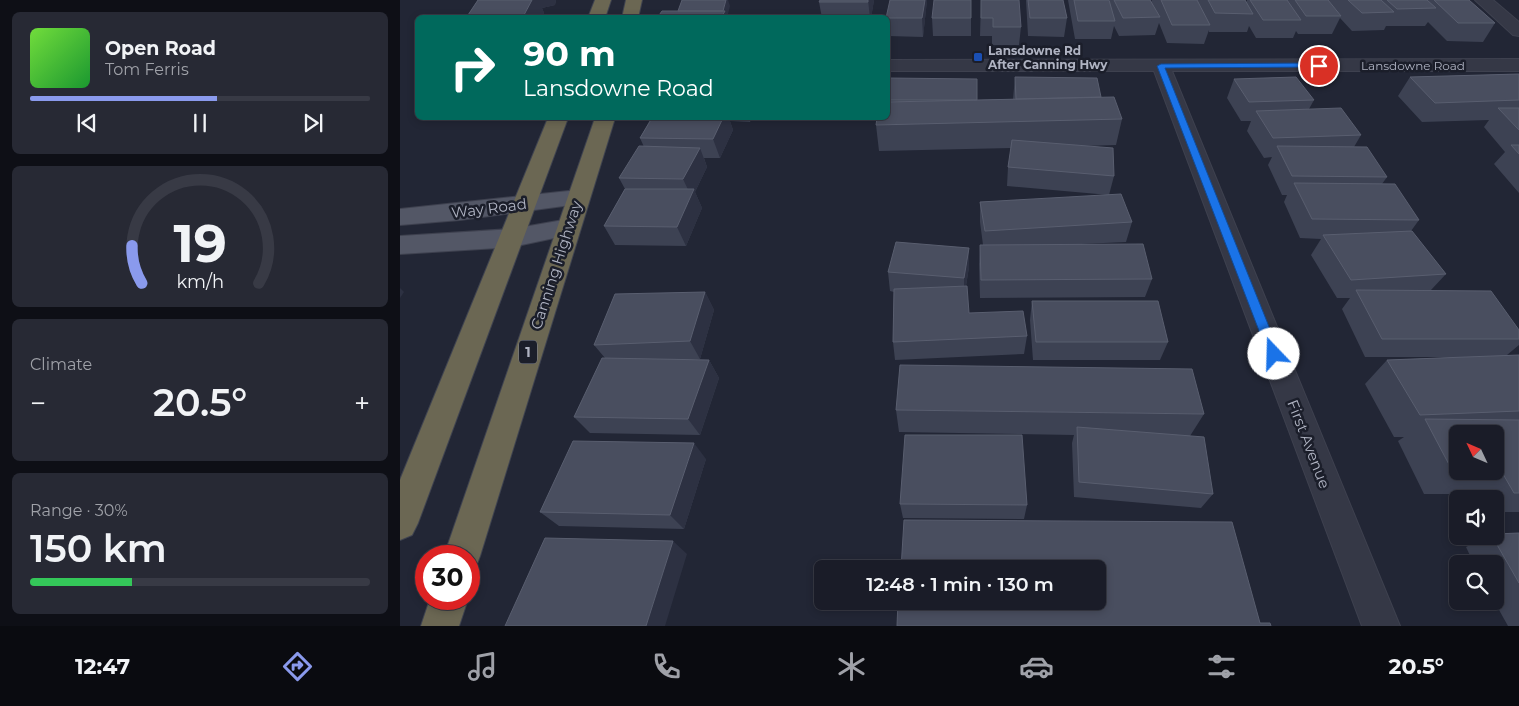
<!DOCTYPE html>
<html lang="en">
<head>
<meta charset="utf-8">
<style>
	:root { --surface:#1a1c28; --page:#272934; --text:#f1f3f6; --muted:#9fa1a8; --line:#383a45; --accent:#8a9aed }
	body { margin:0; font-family:Montserrat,sans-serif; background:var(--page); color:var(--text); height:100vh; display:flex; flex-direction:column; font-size:19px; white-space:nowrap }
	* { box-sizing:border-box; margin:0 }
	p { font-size:16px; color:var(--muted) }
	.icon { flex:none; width:28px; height:28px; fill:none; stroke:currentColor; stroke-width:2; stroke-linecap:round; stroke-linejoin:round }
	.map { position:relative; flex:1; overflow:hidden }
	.panel { display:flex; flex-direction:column; gap:12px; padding:12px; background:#0e0f16; width:400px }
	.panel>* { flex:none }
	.banner { position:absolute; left:15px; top:15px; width:475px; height:105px; border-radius:8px; box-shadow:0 2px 8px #0003,0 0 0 1px var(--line); background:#00695c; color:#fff; overflow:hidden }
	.needle { width:32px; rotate:314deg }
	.controls { position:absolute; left:1049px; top:425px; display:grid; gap:10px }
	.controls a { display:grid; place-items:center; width:55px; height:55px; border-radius:8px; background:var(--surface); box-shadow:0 2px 8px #0003,0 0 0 1px var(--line); font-size:25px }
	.speed { position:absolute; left:15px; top:545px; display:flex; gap:10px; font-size:25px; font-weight:700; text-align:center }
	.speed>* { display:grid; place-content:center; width:65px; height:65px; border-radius:50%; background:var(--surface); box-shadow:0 2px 8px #0003,0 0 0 1px var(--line); line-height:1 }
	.speed .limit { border:8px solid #d22; background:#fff; color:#111 }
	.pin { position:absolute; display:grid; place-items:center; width:42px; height:42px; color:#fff; margin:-21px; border:2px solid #fff; border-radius:50%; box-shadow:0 1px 5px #0007 }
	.me { position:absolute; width:55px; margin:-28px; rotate:339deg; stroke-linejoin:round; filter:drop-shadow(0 0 4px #0008) }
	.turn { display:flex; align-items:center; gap:18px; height:105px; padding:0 25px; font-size:22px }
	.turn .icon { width:65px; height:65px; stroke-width:2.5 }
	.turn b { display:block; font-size:35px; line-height:42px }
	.big { font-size:38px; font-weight:600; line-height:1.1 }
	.panel .tile { flex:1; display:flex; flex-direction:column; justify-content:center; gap:8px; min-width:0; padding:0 18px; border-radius:8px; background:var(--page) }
	.panel .dial { align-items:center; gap:0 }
	.dial svg { height:130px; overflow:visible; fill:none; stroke:var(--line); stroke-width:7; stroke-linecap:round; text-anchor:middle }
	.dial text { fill:var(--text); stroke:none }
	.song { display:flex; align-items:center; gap:15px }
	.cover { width:60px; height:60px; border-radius:8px; background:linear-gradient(135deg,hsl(100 70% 55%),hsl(130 70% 35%)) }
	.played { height:5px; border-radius:2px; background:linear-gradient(90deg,var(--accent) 55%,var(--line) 55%) }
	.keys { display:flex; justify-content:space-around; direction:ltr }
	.heat { display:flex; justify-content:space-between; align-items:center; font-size:28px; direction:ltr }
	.charge { height:8px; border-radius:4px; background:linear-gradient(90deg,#34c759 30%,var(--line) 0) }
	.trip { position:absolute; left:414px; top:560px; width:292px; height:50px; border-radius:8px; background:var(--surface); box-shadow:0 2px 8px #0003,0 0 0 1px var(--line); font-weight:600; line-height:50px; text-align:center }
	.dock { display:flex; height:80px; justify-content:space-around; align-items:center; background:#0a0b10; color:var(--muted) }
	.dock .icon { width:35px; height:35px }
	.dock .active { color:var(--accent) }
	.dock b { font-size:22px; color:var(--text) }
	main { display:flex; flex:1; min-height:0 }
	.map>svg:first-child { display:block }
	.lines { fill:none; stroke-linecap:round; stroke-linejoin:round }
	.minor-casing { stroke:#3e414f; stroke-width:2 }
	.major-casing { stroke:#3e414f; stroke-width:2 }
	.highway-casing { stroke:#3f4350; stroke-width:2 }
	.minor { fill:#353846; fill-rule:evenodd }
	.major { fill:#535766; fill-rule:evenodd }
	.highway { fill:#6b6753; fill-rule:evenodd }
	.wall { fill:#3d4253 }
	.shaded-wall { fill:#2d3142 }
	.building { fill:#494e5f; stroke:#595e6f; fill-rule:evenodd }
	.route { fill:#1a73e8; stroke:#114b97 }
	.transit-dot { fill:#1a4fb4; stroke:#1b1e2a; stroke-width:2 }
	.labels { text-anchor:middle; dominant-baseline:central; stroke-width:5; stroke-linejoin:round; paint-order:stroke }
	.far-poi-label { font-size:12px; font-weight:bold; fill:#afb3c2; stroke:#1b1e2a; text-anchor:start }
	.far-street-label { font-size:12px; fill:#afb3c2; stroke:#1b1e2a }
	.shield { fill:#1b1e2a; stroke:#838694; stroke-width:1 }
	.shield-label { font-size:14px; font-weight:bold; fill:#afb3c2 }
	.street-label { font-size:15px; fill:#afb3c2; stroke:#1b1e2a }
</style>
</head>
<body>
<main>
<section class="panel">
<div class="tile">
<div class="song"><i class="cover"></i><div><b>Open Road</b><p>Tom Ferris</p></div></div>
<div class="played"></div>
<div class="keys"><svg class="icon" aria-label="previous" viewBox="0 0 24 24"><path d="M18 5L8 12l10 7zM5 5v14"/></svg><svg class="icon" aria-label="pause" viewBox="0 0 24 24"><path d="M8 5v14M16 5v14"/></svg><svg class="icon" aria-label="next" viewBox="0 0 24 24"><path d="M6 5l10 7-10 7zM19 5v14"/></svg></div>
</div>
<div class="tile dial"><svg viewBox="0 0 100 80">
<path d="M14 69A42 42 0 1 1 86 69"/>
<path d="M14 69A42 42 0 0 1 8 46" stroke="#8a9aed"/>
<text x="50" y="56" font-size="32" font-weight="700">19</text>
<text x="50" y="72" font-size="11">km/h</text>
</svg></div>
<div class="tile"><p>Climate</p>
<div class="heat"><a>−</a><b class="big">20.5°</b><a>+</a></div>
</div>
<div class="tile"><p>Range · 30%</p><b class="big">150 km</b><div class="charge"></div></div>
</section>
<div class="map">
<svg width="1119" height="626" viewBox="0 0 1119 626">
	<rect width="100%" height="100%" fill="#222635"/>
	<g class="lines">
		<g class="minor-casing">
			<path id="minor" d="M1075,0H1093L1119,22V36L1113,35Z
				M1119,59V71H772L1000,626H962L754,71H488V60Z"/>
		</g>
		<g class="major-casing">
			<path id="major" d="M178,190L186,193L190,198L186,203L60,220L0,225V209Z
				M169,219L178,221L181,227L178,233L112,247L0,254V236L112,229Z"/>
		</g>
		<g class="highway-casing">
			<path id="highway" d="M195,0H211L205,18H188Z
				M226,0H242L238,18H222Z
				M148,118H168L18,523L12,535L0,540V480Z
				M195,118H215L80,556L75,569L69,571V556H44Z
				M30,599H68L59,626H21Z"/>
		</g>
		<use href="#minor" class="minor"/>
		<use href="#major" class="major"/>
		<use href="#highway" class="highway"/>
	</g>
	<path class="wall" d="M78,0H156L155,5L142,8L144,13L142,18H66Z
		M474,0L471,18H422L419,2Z
		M490,0H527L523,37L488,36V18Z
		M571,0V36H533L532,18Z
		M581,0L621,27L619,45H592V36H580Z
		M626,0H663L667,18L664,37L628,36Z
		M668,0H709L710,2V0H750L751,2L752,0H845L847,2V0H1069L1095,23L1083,42L1047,41L1028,22L1025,26H986L984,30L952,31L940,18L932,34H898L896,31L893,38H856L849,26L847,32H809V30L804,44L767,43L759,23L755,35L719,36L714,26L711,39H675Z
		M1119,74V193L1094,164L1105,152L1084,127L1089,120L1022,122L998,96L1010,77Z
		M615,77L701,97L722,119L716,145L684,146L714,176L709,195L607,186L608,167L611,148L479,151L476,125L488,118V78L577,100L613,99Z
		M834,79L914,100L909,109L961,135L954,147L987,177L982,184L1019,220L1011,231L1046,274L1031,290L1119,339V345L1107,355H1119V512H1095V499H1073L1070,494H1024L998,441L1004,437H994L965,384L987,360L1056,357H965L942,309L950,298H937L911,255L921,239L900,238L884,202L887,195H882L868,165L872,157L864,158L847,131L851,121H841L827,98Z
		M251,118H352L350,122L330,121L333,130L320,158H304L307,167L295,192L302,208L286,246L215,245L204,226L225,189L219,178L244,147L240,138Z
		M373,118H457V119L374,121Z
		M580,202L732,222L726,242L682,244L752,279L745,297L580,298L579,264L580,245H583L580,222Z
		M569,248V267L566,286L569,313L627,336L624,354L495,360L493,342L494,292L490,291L488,272Z
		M305,292L314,310L300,359L284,360H309L319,378L300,435L190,433L174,417L205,358L194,345Z
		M632,301L768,342L760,360H633L630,320Z
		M496,410L804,414L790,436L813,494L801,508L674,497L672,443L674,435L499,432Z
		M306,459L284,529L159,526L140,512Z
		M500,504L627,505L624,519L503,518Z
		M1119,533V626H1108L1094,601L1095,564H1074L1066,547L1087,536H1095Z"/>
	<path class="shaded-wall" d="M86,0H156L155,5L142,8L144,13L142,18H125L124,15Z
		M326,0H328L330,6L327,18H321Z
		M468,0H474L471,18H470Z
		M525,0H527V1L523,37L522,18Z
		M323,118H329L333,130L320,158L313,139Z
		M300,148L307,167L295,192L302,208L286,246L277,227L291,196L283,179Z
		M569,248V267L564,297V278Z
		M0,288L4,292L0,298Z
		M305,292L314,310L300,359L290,341Z
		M309,360L319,378L300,435L288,419Z
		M294,443L306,459L284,529L270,515Z
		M273,541L287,554L265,626H246Z"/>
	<path class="building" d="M78,0H132L124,15L86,18H66Z
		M282,0H326L323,11H278Z
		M420,0H468V2H419Z
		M490,0H525L522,18H486Z
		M534,0H571V18H532Z
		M581,0H619L621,27H593V18H581Z
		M628,0H663L667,18H630Z
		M674,0H709L715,21H678Z
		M714,0H750L760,17L723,18Z
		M761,0H797L810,25H772Z
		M808,0H845L853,14L815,13Z
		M850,0H887L901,20H863Z
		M895,0H928L941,16H906Z
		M948,0H981L994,12L962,13Z
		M987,0H1027L1036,8L997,9Z
		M1034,0H1069L1095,23H1058Z
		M262,11H325L321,18H257Z
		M1119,74V100L1035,103L1010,77Z
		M615,77L697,78L701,97L616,99Z
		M896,77L914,100L849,102L834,79Z
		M488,78L577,79V100H488Z
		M714,97L722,119L476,125L477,118H488V102Z
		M941,108L961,135L873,138L856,111Z
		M1098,108H1119V130Z
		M252,118H323L313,139L240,138Z
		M612,140L713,148L714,176L608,167Z
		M1111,145H1119V154Z
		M239,146L300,148L283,179L219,178Z
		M877,146L967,147L987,177L892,176Z
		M894,183L995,184L1019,220L912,219Z
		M225,189H294L277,227L204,226Z
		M721,194L732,222L585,231L580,202Z
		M1012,231L1046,274L951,280L923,235Z
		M496,242L569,248L564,278L488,272Z
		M743,244L752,279L581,280L580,245Z
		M567,286L569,313L623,311L627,336L493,342L494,289Z
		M956,290L1091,291L1119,330V339H982Z
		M305,292L290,341L194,345L215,294Z
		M632,301H758L768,342H636Z
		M1119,355V411L1020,415L987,360Z
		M202,358L309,360L288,419L174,417Z
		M500,365L792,369L804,414L496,410Z
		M1025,419L1119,420V493H1114L1103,474H1054ZM1058,434H1095V471H1058Z
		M677,427L804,437L813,494L679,482Z
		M505,435H622L627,505L500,504Z
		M173,441L294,443L270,515L140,512Z
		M504,520L832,522L860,623H870L871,626H497L498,601H698V569H501Z
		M1119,533V583L1092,536H1095V534Z
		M145,538L273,541L246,626H105Z"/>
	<path class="route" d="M919,63L922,64V67L765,68L880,354L879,358H870L868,354L757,66L761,64Z"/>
	<rect class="transit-dot" x="573" y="52" width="10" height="10" rx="2.5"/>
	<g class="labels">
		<g class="far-poi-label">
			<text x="588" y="50">Lansdowne Rd<tspan x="588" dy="14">After Canning Hwy</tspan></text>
		</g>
		<g class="far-street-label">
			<text x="1013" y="65">Lansdowne Road</text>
		</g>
		<rect class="shield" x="119" y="340.5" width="18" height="23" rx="4"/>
		<g class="shield-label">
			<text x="128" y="352">1</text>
		</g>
		<g class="street-label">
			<text transform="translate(89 208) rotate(-7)">Way Road</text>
			<text transform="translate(156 265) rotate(-72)">Canning Highway</text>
			<text transform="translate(909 444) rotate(69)">First Avenue</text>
		</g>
	</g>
</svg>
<div class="controls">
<a><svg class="needle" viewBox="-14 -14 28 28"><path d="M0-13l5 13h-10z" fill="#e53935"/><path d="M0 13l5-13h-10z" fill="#9fa1a8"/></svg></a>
<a><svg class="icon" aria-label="sound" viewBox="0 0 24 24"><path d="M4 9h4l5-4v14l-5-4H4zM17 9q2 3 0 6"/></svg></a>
<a><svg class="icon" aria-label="search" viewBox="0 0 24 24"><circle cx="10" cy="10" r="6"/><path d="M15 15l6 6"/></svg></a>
</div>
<div class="speed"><div class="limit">30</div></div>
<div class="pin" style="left:919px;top:66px;background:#d93025"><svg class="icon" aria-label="arrive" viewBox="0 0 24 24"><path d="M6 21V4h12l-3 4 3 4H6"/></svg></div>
<svg class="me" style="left:874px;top:354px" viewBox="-20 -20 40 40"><circle r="19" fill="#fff"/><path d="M0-13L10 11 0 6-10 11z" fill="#1a73e8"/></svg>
<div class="trip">12:48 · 1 min · 130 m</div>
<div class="banner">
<div class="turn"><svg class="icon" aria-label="right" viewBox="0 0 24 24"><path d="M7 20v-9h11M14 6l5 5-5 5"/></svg><div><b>90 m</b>Lansdowne Road</div></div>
</div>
</div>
</main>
<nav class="dock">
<b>12:47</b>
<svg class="icon active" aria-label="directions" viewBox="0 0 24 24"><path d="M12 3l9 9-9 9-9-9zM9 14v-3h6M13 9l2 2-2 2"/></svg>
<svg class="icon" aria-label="music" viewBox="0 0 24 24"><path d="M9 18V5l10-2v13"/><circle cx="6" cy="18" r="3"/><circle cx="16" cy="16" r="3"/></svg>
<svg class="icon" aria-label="phone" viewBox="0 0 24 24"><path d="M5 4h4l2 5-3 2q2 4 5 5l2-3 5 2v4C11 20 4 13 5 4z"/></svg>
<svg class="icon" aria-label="climate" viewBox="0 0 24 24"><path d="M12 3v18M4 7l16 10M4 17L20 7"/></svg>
<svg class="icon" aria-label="car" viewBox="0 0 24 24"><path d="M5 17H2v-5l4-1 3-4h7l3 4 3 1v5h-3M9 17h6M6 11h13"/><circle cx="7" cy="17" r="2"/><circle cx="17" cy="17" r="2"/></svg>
<svg class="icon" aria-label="filters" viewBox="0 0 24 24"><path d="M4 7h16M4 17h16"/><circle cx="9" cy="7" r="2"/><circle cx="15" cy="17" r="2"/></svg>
<b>20.5°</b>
</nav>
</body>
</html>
